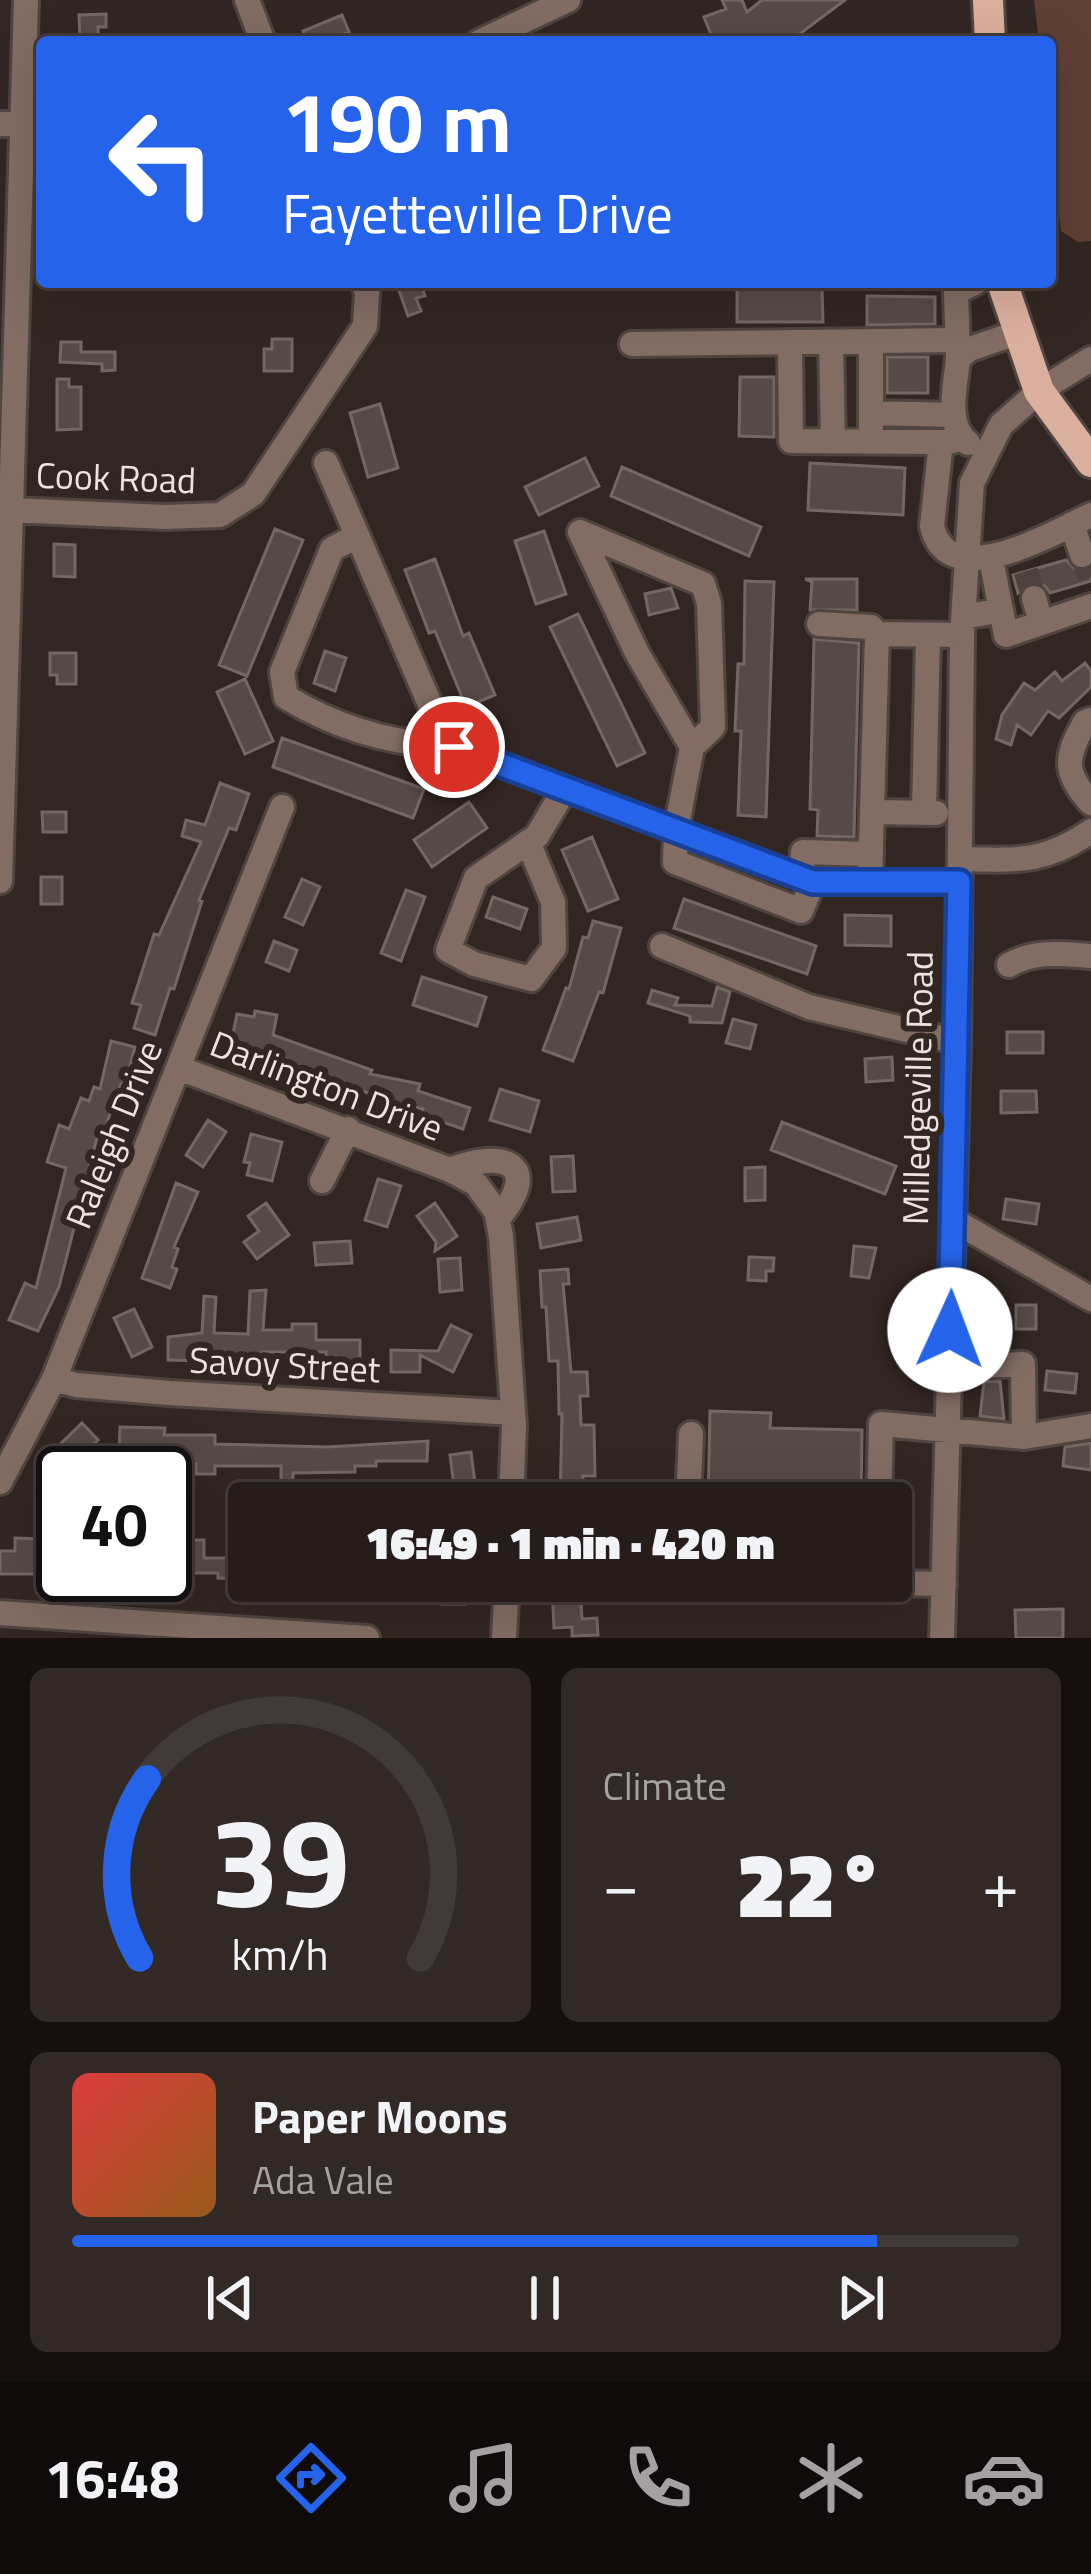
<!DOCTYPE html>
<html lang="en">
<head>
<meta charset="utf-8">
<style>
	:root { --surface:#261c1a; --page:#322927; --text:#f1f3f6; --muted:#a4a1a2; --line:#423a39; --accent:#2563eb }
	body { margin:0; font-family:"Titillium Web",sans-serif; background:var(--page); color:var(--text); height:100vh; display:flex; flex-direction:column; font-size:45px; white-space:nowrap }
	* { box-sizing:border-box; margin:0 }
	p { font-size:39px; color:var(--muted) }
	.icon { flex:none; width:66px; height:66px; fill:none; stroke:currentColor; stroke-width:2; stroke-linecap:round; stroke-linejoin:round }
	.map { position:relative; height:1638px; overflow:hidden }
	.side { display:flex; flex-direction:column; gap:30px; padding:30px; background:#150f0e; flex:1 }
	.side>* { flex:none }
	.top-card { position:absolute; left:36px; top:36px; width:1020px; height:252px; border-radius:12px; box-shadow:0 12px 48px #0002,0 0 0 3px var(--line); background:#2563eb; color:#fff; overflow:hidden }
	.speed { position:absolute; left:36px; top:1446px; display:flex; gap:24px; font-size:60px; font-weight:700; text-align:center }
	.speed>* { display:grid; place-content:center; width:156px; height:156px; border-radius:50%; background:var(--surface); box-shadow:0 12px 48px #0002,0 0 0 3px var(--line); line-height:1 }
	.speed .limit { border:6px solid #111; border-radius:18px; background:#fff; color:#111 }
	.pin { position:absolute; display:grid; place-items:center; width:102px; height:102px; color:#fff; margin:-51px; border:6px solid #fff; border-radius:50%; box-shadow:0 3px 12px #0007 }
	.me { position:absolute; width:132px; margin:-66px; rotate:2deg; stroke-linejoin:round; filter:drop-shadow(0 0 9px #0008) }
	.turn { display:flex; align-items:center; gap:42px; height:252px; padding:0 48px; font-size:54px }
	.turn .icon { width:156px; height:156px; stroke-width:2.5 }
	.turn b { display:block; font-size:84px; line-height:102px }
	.big { font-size:90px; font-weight:800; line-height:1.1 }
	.side .widget { flex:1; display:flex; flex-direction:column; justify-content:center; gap:18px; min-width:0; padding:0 42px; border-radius:18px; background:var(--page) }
	.side .dial { align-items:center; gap:0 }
	.dial svg { height:312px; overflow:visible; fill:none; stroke:var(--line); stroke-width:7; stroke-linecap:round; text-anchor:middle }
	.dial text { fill:var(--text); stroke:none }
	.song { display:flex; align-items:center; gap:36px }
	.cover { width:144px; height:144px; border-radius:18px; background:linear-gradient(135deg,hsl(0 70% 55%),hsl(30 70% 35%)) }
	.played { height:12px; border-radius:6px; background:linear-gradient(90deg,var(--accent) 85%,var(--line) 85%) }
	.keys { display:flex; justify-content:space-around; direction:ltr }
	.heat { display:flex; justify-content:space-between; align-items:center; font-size:66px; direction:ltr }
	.side .tiles { flex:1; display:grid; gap:30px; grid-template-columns:1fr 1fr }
	.widget:last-child { grid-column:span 2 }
	.trip { position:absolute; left:228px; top:1482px; width:684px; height:120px; border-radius:12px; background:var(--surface); box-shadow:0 12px 48px #0002,0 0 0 3px var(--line); font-weight:800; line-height:120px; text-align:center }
	.menu { display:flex; height:192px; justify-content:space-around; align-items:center; background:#0f0b0a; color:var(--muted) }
	.menu .icon { width:84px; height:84px }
	.menu .current { color:var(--accent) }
	.menu b { font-size:54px; color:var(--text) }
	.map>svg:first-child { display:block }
	.green { fill:#5e3f33 }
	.building { fill:#564a46; stroke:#746762; stroke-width:3 }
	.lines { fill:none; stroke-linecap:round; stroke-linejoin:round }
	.minor-tunnel { stroke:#4e423e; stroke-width:24; stroke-dasharray:24 12; stroke-linecap:butt }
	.minor-casing { stroke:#4f4440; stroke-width:30 }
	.major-casing { stroke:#4f4440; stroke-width:36 }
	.minor { stroke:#826c64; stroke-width:24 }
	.major { stroke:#dbaf9e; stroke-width:30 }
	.route-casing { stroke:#184099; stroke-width:30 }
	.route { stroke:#2563eb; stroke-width:21 }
	.labels { text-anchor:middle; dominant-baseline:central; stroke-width:12; stroke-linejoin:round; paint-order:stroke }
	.street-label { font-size:36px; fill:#eae3e0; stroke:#322622 }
</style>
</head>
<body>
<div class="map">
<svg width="1091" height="1638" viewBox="0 0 1091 1638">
	<rect width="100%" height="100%" fill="#322622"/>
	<path class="green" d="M1034,0H1091V241L1078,242L1061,231L1050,138V42H1039Z"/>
	<path class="building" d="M722,0H742L747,12L762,0H845L789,42H714L704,17L726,9Z
		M106,14V27H98V39H80L79,15Z
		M342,15L349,32L324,42H307L303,31Z
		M396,282H420L425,296L416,298L421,311L408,316Z
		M737,286H822L823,322H737Z
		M867,296L935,297V324L867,325Z
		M272,339H292V371H264V349H272Z
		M61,342H81V352H115V370L102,371V364L60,362Z
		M887,357H928V393H887Z
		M740,377H774V437L739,436Z
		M57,379H69V387H81V429L57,430Z
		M380,404L398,468L368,477L350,413Z
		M585,458L599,486L539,515L525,487Z
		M810,463L905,468L903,515L808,510Z
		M622,467L761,527L749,556L611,496Z
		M275,529L303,540L247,676L219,665Z
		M544,531L566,594L536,604L515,541Z
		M54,544L75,545V577L54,576Z
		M435,559L463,636L469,633L495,695L466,707L435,631L429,633L405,570Z
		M1066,560L1077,571L1091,568V581L1050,593L1045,586L1031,582L1018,593L1013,575Z
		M805,579H857V610H810L812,582Z
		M745,581L774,582L766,817L738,815L741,731H735L738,664H744Z
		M671,588L678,608L649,615L645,594Z
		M578,614L645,753L617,766L550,627Z
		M814,639L859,643L854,837L817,836L818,810L810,809Z
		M325,651L346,658L335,691L314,683Z
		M50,653H76V684H57V675H50Z
		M1085,663L1091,671V687L1059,718L1048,711L1031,735L1017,725L1011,745L996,739L1002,715L1024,683L1035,690L1055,672L1062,681Z
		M245,679L273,741L245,754L217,692Z
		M282,738L424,789L413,818L273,767Z
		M220,783L249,794L236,830L229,828L199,900L202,901L174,989L170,988L155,1035L134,1028L141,1005L132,1003L154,934L159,935L201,842L182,836L186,820L205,825Z
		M469,802L487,828L432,867L414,840Z
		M42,812H66V832H43Z
		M592,837L618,899L588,911L562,850Z
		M41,877H62V904H41Z
		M302,879L320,887L303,925L285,917Z
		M406,890L425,897L401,961L381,953Z
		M493,897L527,909L520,929L486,917Z
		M684,899L816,946L807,974L674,928Z
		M845,915L891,916V946L845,945Z
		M593,921L621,928L603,993L599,992L573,1061L543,1050L566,988L569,989L583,937L588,938Z
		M274,941L297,950L289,971L266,962Z
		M422,977L486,997L477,1026L413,1005Z
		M717,987L730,992L722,1023L690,1022V1016L648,1003L652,990L678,998L675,1005L712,1006Z
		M255,1011L277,1015L273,1035L372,1070L370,1074L420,1084L418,1091L470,1108L463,1129L422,1115L423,1109L375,1099L376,1096L314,1073L312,1079L272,1064L275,1057L230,1047L237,1014L254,1017Z
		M733,1019L756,1025L750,1049L726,1043Z
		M1007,1032H1043V1053H1007Z
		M111,1041L135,1047L125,1085L121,1084L102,1136L98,1134L59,1287L38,1331L9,1320L25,1283L36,1288L66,1168L47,1162L59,1125L69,1129L81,1098L89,1101L94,1087L100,1089Z
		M892,1057L893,1080L866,1082L865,1059Z
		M500,1089L539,1101L530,1132L490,1120Z
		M1001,1091H1036L1037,1112L1001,1113Z
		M208,1120L226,1132L203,1167L186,1155Z
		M782,1122L896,1166L885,1194L771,1150Z
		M251,1134L282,1142L272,1181L247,1175L250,1163L244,1162Z
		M573,1156L575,1191L553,1192L551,1157Z
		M765,1167V1200L745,1201V1168Z
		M378,1179L401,1186L387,1227L365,1220Z
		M176,1183L198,1192L174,1247L178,1249L172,1267L177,1269L170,1288L142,1278Z
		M1006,1199L1039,1204L1036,1224L1003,1219Z
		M266,1203L289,1235L257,1259L244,1242L259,1231L248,1216Z
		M435,1203L457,1236L435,1251L436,1242L417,1216Z
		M577,1217L581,1240L541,1248L537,1224Z
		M350,1241L352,1263L316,1265L314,1243Z
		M854,1246L876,1248L869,1278L851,1276Z
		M749,1257L774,1258L773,1271H766V1281L748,1280Z
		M460,1258L462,1290L440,1292L438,1259Z
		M568,1269L569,1284H563L571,1372H587L588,1396H580L581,1425H594L595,1476H583V1503H560L562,1414H559L558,1361H549L546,1307H542L540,1271Z
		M266,1290L263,1330H292V1324H316V1340H360V1362H326V1352H262V1357L207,1355V1361L168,1360V1337L202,1333L204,1296L216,1297L214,1333L248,1334L250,1291Z
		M1016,1305H1036V1329H1016Z
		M134,1309L152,1347L132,1357L114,1318Z
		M451,1325L471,1335L453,1372L420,1355V1372H391V1350L438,1351Z
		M1047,1371L1077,1374L1075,1393L1045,1390Z
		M1000,1381L1004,1419L980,1416L984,1382Z
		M710,1411L771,1413L770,1428L862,1430L861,1503H708Z
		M82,1423L98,1440L86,1452L90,1457L74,1473L53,1451Z
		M120,1427L165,1428L164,1435H215V1444L327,1447L428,1441L427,1461H376V1466H355V1472L293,1473V1481H281V1466H215V1474H196V1464H176V1451L146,1450V1457H119Z
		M1091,1443V1470L1063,1466L1065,1447Z
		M471,1452L476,1491L455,1494L450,1455Z
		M15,1538L42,1539V1551H63V1574H0V1551H15Z
		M186,1540H204V1558H249V1579L218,1578V1573H165V1546H185Z
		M375,1581H465V1604H442V1595L375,1598Z
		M580,1587L582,1619L597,1618L598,1635L572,1636V1627L554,1628L552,1588Z
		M1063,1609V1638H1016L1015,1610Z"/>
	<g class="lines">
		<path class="minor-tunnel" d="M1082,555L1091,581
			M1026,571L1034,598"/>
		<g class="minor-casing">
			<path id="minor" d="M247,0L263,42
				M479,42L568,0
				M0,124L42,125
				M871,341V442
				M790,342L791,441L941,442L953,441L959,435
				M831,342L833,441
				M632,344L958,340
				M958,356L956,292L976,282
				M871,413L954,415
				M941,442L932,526C947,596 1055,532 1091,515
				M968,443C944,423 956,386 958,358L970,349L1016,333
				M326,463L432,709L441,746C386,742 333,726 286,697L282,672L332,549L357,536
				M12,510L165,517L220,515L253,494L365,326L367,293L363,282
				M1072,524L1082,555
				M991,559L1001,610
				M1034,598L1041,623
				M964,617L1001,610L1006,635L1091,606
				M819,624L871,627L877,634
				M1091,720L1085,722C1066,756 1062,772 1091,803
				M441,746L454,747L813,882H959
				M692,747L713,727L709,603L703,584L580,532L637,653L692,747L676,830L675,862L801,911L813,882
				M872,812L936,813
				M924,813L928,635
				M528,842L553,902L554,948L531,979L474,964L448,950L476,878L537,836L565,789
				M960,859C1015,860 1044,864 1091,831
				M801,878L803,852L871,854
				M0,881L26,0
				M870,882L877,634L962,635
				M662,946L809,1007L958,1042
				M1009,965C1035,950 1062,954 1091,956
				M179,1068L450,1170L476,1184L496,1211L501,1236L514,1425L511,1503
				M450,1170C502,1149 544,1163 498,1219
				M322,1181L348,1129
				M953,1220L1091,1299
				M949,1367L1023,1364L1024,1437
				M54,1379L76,1385L169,1393L513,1413
				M0,1482L54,1379L282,807
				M688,1503L691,1434
				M879,1503L881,1424L1024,1437L1091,1426
				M784,1581L944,1584
				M0,1613L367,1638
				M504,1638L507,1581
				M942,1638L958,1042L962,635L972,483L1001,425L1039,391L1091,359"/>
		</g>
		<g class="major-casing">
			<path id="major" d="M988,0L990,42
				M1002,282L1039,391L1091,462"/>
		</g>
		<use href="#minor" class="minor"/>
		<use href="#major" class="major"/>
	</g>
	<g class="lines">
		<g class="route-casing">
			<path id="route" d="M454,747L813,882H959L950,1330"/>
		</g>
		<use href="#route" class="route"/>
	</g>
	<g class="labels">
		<g class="street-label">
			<text transform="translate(116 477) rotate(2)">Cook Road</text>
			<text transform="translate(327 1085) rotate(21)">Darlington Drive</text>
			<text transform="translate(917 1088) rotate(-89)">Milledgeville Road</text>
			<text transform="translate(113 1134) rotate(-68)">Raleigh Drive</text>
			<text transform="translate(285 1364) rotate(3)">Savoy Street</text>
		</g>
	</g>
</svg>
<div class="speed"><div class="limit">40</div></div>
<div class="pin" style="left:454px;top:747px;background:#d93025"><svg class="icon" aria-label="arrive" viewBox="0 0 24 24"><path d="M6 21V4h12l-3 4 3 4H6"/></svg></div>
<svg class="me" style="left:950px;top:1330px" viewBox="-20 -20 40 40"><circle r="19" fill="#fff"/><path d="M0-13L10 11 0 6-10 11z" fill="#2563eb"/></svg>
<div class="trip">16:49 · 1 min · 420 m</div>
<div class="top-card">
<div class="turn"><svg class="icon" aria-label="left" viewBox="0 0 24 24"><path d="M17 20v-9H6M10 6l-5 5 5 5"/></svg><div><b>190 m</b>Fayetteville Drive</div></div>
</div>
</div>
<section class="side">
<div class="tiles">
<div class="widget dial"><svg viewBox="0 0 100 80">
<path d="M14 69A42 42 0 1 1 86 69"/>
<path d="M14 69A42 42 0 0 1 16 23" stroke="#2563eb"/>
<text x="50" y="56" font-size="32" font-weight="700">39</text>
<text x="50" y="72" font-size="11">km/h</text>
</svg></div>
<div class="widget"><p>Climate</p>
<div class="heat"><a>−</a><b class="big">22°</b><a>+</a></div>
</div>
<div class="widget">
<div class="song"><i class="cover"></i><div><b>Paper Moons</b><p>Ada Vale</p></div></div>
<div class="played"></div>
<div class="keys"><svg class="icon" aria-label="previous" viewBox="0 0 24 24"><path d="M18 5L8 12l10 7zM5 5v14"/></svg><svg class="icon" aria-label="pause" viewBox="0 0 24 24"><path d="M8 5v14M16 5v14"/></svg><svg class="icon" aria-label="next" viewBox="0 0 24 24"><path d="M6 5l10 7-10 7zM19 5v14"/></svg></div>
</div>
</div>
</section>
<nav class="menu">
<b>16:48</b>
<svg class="icon current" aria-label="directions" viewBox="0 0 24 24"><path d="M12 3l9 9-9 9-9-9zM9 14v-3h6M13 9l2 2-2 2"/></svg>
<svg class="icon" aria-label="music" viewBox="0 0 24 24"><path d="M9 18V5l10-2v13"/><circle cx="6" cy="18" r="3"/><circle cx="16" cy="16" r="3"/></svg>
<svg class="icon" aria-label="phone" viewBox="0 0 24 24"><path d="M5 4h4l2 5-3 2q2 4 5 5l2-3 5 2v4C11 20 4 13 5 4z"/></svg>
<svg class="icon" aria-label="climate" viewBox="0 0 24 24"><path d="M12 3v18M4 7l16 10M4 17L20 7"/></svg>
<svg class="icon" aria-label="car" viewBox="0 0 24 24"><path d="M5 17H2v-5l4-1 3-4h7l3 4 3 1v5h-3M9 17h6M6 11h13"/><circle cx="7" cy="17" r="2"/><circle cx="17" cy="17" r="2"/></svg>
</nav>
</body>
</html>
